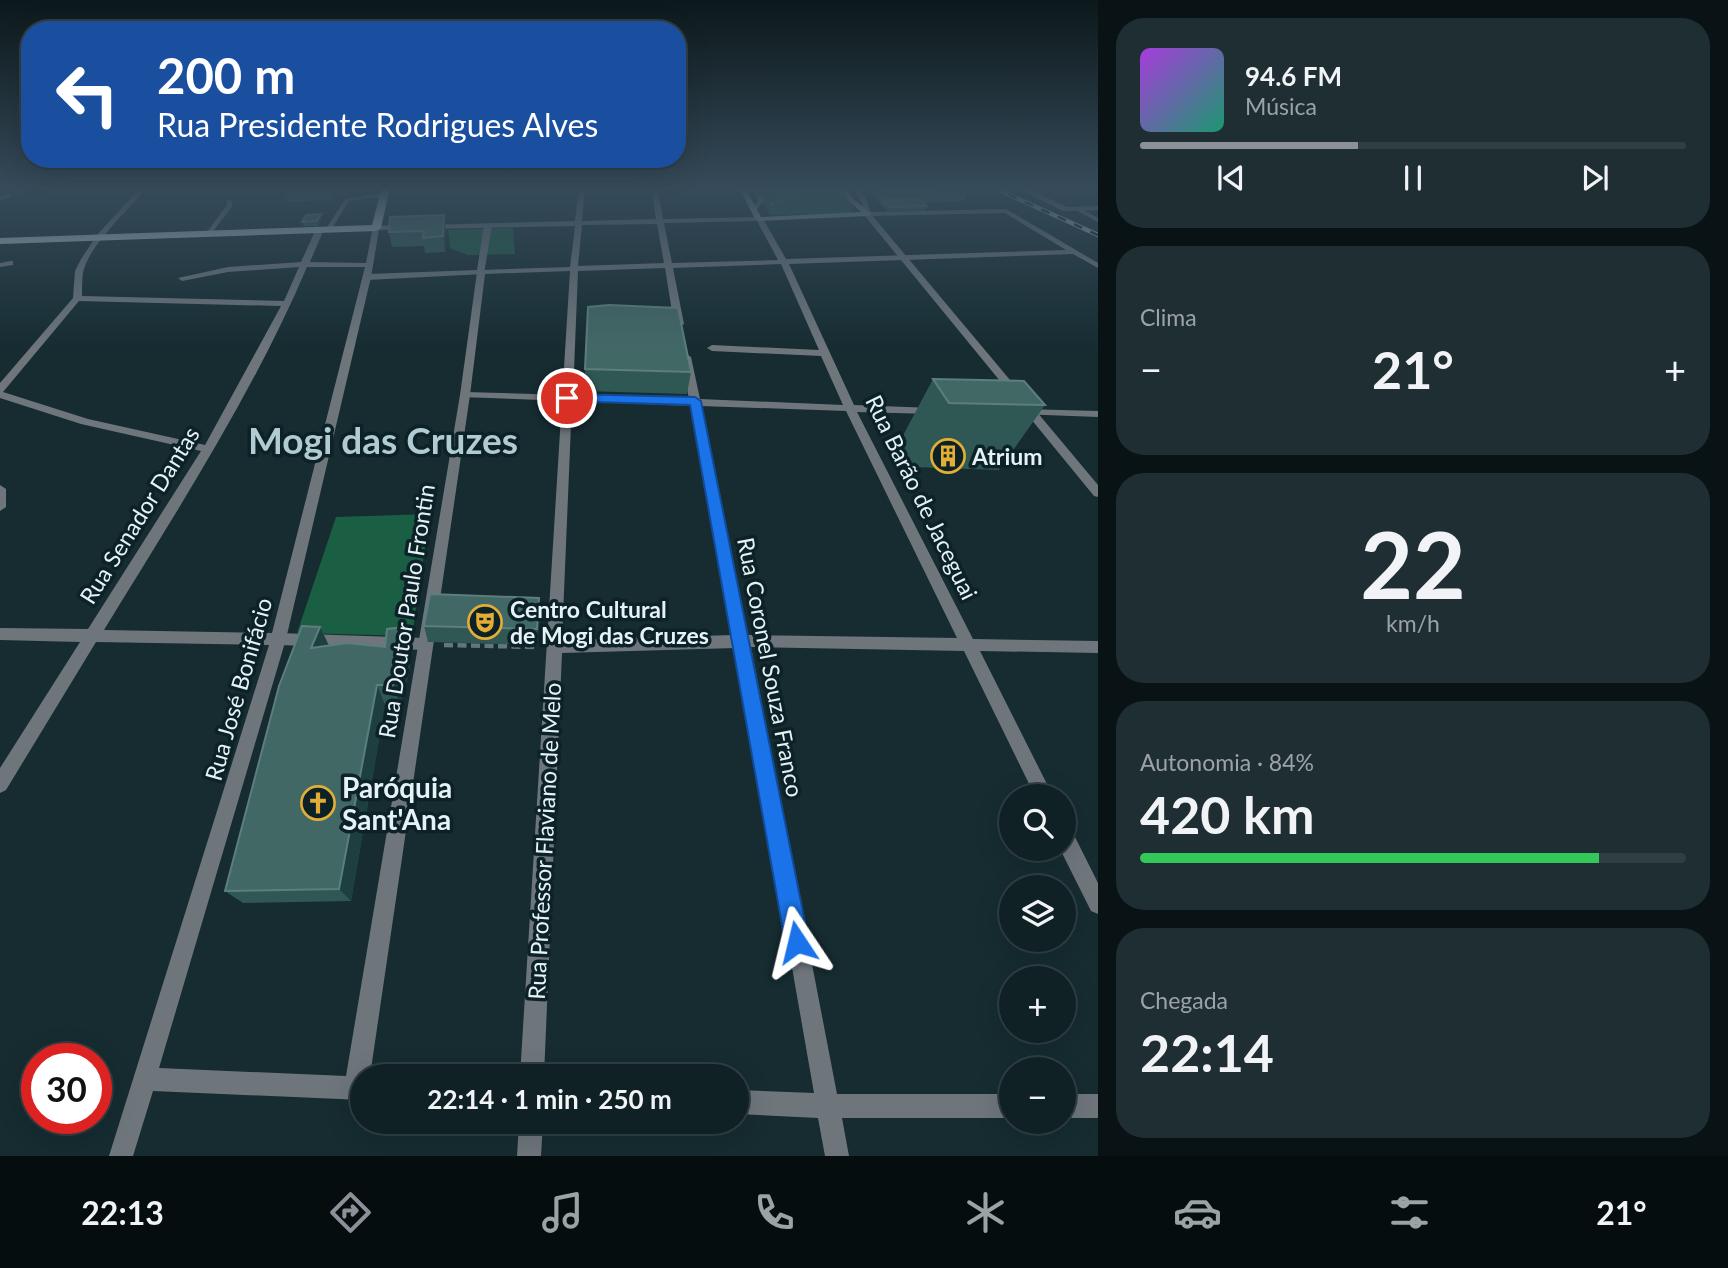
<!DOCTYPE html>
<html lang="pt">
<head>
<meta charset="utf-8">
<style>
	:root { --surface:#102125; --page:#1e2e32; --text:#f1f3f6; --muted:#9ca3a7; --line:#303e42; --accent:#8c9099 }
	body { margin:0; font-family:Lato,sans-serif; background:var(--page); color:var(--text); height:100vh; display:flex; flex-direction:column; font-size:26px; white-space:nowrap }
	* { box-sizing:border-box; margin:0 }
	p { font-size:23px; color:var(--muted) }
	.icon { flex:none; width:38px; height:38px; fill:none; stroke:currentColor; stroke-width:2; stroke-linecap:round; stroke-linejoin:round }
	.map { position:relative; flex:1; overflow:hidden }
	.sheet { display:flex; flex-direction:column; gap:18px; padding:18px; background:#091214; width:630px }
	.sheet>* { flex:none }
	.banner { position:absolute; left:21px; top:21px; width:665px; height:147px; border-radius:28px; box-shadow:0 7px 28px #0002,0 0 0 2px var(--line); background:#1a4fa0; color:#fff; overflow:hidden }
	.buttons { position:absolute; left:999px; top:784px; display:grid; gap:14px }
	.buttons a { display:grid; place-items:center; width:77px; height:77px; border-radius:50%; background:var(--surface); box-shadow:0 7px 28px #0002,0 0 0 2px var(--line); font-size:35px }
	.speed { position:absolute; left:21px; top:1043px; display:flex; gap:14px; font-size:35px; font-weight:700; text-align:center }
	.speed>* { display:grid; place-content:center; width:91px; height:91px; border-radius:50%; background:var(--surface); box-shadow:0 7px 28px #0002,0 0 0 2px var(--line); line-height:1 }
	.speed .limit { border:10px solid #d22; background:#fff; color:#111 }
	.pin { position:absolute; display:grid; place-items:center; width:60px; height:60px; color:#fff; margin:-30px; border:4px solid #fff; border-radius:50%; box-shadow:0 2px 7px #0007 }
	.me { position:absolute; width:77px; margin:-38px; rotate:350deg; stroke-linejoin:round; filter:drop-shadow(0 0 5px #0008) }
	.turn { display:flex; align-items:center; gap:24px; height:147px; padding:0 21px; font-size:32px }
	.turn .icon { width:91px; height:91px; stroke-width:2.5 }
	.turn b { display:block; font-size:49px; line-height:60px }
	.big { font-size:52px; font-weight:700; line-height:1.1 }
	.sheet .card { flex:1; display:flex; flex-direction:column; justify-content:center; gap:10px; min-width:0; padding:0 24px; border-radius:28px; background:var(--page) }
	.sheet .dial { align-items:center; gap:0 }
	.dial b { font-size:91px; line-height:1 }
	.song { display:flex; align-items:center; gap:21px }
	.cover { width:84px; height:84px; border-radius:10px; background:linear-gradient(135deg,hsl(280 70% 55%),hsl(160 70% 35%)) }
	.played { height:7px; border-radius:4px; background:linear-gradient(90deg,var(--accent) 40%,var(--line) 40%) }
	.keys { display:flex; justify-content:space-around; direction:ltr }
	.heat { display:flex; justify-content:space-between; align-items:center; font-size:38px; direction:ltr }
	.charge { height:10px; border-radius:5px; background:linear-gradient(90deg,#34c759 84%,var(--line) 0) }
	.trip { position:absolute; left:350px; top:1064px; width:399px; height:70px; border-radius:35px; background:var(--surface); box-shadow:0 7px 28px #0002,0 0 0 2px var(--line); font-weight:700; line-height:70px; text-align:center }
	.tabs { display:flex; height:112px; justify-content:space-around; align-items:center; background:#060d0f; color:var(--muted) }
	.tabs .icon { width:49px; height:49px }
	.tabs .selected { color:var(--accent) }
	.tabs b { font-size:32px; color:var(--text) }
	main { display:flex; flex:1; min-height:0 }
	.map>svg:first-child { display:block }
	.green { fill:#1a5e43 }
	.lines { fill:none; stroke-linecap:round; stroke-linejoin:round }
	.path-far1 { stroke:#63767a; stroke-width:2; stroke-dasharray:3.5 2; stroke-linecap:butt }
	.path { stroke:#63767a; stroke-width:4.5; stroke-dasharray:9 4.5; stroke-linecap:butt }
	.service { fill:#6e767c; fill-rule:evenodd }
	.pedestrian { fill:#6e767c; fill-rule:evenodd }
	.minor { fill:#6e767c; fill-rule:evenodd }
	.tertiary { fill:#6e767c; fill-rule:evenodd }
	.secondary { fill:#96a2ac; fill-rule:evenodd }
	.primary { fill:#b5c5d2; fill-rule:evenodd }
	.rail-casing { stroke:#b0bfc3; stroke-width:4.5 }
	.rail { stroke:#0c2227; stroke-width:2.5; stroke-dasharray:9; stroke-linecap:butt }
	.wall { fill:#2f5855 }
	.shaded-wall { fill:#1d3f3f }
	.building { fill:#426866; stroke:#5c7e7d; stroke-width:2 }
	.route { fill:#1a73e8; stroke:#114b97; stroke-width:2 }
	.labels { text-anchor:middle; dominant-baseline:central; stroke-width:7; stroke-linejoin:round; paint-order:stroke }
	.poi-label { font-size:23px; font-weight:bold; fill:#e6f3f6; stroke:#0c2227; text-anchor:start }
	.street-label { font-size:23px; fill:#e6f3f6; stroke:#0c2227 }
	.near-poi-label { font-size:28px; font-weight:bold; fill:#e6f3f6; stroke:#0c2227; text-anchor:start }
	.town-label { font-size:37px; font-weight:bold; fill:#b1cbd2; stroke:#0c2227 }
</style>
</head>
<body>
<main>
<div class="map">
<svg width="1098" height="1156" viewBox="0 0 1098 1156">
	<rect width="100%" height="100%" fill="#162c31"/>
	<path class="green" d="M755,187H840L853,206L851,213L770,215Z
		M513,228L515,254L468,255L450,248L448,230Z
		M430,514L412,636L297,633L336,517Z"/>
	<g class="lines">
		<path class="path-far1" d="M771,205L811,187"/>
		<path class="path" d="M444,645L538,647"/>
		<path class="service" d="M753,187H758L764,201L755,212L752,210L758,201Z
			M384,193L386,196L349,201L331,230L326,229L345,199Z
			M9,194L11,197L0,200V196Z
			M227,200H231L233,205L211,234H207V232L227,205Z
			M1078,207L1098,218V222L1076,210Z"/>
		<path class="pedestrian" d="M488,223L492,225L484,274L367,280L363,277L367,274L477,270L484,225Z
			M465,392L567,395L572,398L567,401L461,397L460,395Z
			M278,633L425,638L430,640L433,644L430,648L425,650L278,645L273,643L270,639L273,635Z"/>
		<path class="minor" d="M141,187H148C130,208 88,246 83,273C82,280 82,288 82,296L284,301L299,267L228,272L182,281L178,278L228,267L301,262L316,229L320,227L324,229L310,262L366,263L373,226L406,225L410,227L406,229L379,230L371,277L286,639L159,1068L346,1076L460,395L477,272L481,270L570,267L575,226L426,229H423V225L575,221L579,187H585L582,221L656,219L651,187H657L663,219L762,217L786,259L1066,250L1005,213L868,216L864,214L868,212L1006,209L1098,263V268L1073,254L789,264L854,405L933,408L938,411L933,414L857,412L973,639L1098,641V653L980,651L1053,796H1035L964,651L751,647L837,1094H1012V1118H842L849,1156H825L818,1118L737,1114V1090L814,1093L736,648L562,653L544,1076H520L570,271L485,274L470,395L370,1076H362V1100L153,1091L133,1156H109L269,645L96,642L6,790L0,793V768L80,642L0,640V628L88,629L201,451L81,424L0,398V383L73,298L75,271L81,259L97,235ZM757,221L778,260L672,263L664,223ZM657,224L664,263L578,266L582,225ZM781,264L819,350L712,345L707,348L712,351L821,356L843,405L700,399L691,357L686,354L681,357L689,399L573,395L578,271L665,268L674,324L679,327L684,324L673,268ZM307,267H365L272,633L104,630C176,512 253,394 307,267ZM79,301L281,306L205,445L88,419L3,392ZM572,401L690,406L733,635L562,640ZM701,406L846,411L957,638L748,635Z
			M1014,187H1023L1067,207L1098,206V210L1063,211Z
			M10,261H13V265L0,267V263Z
			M1023,409L1098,411V417L1019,414L1018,412Z
			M0,485L6,489V507L0,511Z
			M1064,827L1071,829L1098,883V914L1091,911L1060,849H1064Z
			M1064,1094H1098V1118H1064Z
			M519,1122H543L541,1156H517Z"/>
		<path class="tertiary" d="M852,187H859L868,203L871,214L1098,485V497L1094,496L865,216L862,203Z"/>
		<path class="secondary" d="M739,187H745L761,217L861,212L849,201L838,187H845L853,199L872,214L868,216L759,221L755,219Z"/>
		<path class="primary" d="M382,187H390L381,228L376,231L0,244V238L372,225Z"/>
		<g class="rail-casing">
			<path id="rail" d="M992,187L1098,235"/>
		</g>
		<use href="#rail" class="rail"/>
	</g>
	<path class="wall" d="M282,187H343L344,192L341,197L334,200L286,202Z
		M868,187H979L977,190H969L964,201L924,203L927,206L925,211L888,212L881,205Z
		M322,219L318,226H304L302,222Z
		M446,230L445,252L425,253L424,246L392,247L389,232Z
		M588,307L691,372L687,394L584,391Z
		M933,379L1045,405L999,470L913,467L899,443Z
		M539,598L540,614L537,645L428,642L424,626Z
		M320,627L329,646L411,648L409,673L400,705H385L351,901L243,903L225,891Z"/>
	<path class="shaded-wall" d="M331,187H343L344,192L341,197L334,200Z
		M321,214L322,219L318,226L317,221Z
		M444,215L446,230L445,252L443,236Z
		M539,598L540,614L537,645V629Z
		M320,627L330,648H311Z
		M405,627L411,648L409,673L400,705L393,685Z
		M377,685L385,705L351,901L339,889Z"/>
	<path class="building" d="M883,187H970L886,191Z
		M882,200H921L927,206L889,207Z
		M321,214L317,221L302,222L306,215Z
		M444,215L443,236L423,238L424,231L389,232L390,217Z
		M609,305L678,308L691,372L585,369L588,307Z
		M933,379L1024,381L1045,405L949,403Z
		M430,594L539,598L537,629L424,626Z
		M302,626L320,627L311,648L347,643L385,647L387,629L405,627L402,652L393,685H377L339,889L225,891L279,686Z"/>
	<linearGradient id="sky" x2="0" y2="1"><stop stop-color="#0c181b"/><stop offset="0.54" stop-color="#364b5a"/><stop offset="1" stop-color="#364b5a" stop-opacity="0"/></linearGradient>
	<rect width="1098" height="349" fill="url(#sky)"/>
	<path class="route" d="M567,394L695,397L701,401L809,942L805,950L797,954L789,950L785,942L690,405L563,401V395Z"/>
	<defs>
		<g id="building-ring" transform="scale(1.75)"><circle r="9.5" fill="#0c2227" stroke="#e3ae35" stroke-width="1.5"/><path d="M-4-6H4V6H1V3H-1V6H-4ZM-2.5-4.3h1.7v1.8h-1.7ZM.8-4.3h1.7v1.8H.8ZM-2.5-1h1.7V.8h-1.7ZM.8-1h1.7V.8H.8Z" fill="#e3ae35"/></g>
		<g id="theatre-ring" transform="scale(1.75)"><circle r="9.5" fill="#0c2227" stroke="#e3ae35" stroke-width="1.5"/><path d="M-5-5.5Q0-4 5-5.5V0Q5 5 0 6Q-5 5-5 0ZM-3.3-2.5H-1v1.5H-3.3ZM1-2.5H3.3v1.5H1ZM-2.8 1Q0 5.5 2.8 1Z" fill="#e3ae35"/></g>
		<g id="church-ring" transform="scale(1.75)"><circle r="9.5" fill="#0c2227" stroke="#e3ae35" stroke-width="1.5"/><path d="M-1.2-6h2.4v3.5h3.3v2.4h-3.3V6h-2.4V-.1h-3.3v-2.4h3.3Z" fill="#e3ae35"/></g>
	</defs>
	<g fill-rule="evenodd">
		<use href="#building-ring" x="948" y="456"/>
		<use href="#theatre-ring" x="485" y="622"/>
		<use href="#church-ring" x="318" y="803"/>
	</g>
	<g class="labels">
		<g class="poi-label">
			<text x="972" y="456">Atrium</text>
			<text x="510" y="609">Centro Cultural<tspan x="510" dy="26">de Mogi das Cruzes</tspan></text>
		</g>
		<g class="street-label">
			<text transform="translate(922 497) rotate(64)">Rua Barão de Jaceguai</text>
			<text transform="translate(139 515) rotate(-58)">Rua Senador Dantas</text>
			<text transform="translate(406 611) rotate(-81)">Rua Doutor Paulo Frontin</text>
			<text transform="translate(771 667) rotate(79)">Rua Coronel Souza Franco</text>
			<text transform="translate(238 689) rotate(-74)">Rua José Bonifácio</text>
			<text transform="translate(544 841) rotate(-87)">Rua Professor Flaviano de Melo</text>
		</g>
		<g class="near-poi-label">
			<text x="342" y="787">Paróquia<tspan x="342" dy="32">Sant'Ana</tspan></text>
		</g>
		<g class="town-label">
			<text x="383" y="439">Mogi das Cruzes</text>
		</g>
	</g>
</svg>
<div class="buttons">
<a><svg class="icon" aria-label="search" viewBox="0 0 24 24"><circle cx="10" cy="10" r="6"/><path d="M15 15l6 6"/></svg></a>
<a><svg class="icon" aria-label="layers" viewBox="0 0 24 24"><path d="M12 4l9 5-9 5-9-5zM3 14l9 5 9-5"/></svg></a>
<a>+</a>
<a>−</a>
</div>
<div class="speed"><div class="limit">30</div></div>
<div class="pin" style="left:567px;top:398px;background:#d93025"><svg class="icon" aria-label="arrive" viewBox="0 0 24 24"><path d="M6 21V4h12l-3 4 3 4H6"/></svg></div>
<svg class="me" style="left:797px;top:942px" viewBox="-20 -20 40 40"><path d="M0-17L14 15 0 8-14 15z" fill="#1a73e8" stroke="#fff" stroke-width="4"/></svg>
<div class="trip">22:14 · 1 min · 250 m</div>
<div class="banner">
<div class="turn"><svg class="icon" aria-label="left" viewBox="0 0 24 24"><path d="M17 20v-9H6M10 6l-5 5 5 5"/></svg><div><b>200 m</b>Rua Presidente Rodrigues Alves</div></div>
</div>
</div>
<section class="sheet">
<div class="card">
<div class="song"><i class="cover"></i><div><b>94.6 FM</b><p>Música</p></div></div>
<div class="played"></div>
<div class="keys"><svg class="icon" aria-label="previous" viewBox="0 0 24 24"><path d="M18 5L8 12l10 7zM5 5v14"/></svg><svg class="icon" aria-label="pause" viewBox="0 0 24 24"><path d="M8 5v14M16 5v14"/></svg><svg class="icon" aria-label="next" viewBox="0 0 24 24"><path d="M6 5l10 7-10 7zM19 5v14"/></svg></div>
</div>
<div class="card"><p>Clima</p>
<div class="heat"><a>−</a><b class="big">21°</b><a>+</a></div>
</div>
<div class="card dial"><b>22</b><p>km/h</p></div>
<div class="card"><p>Autonomia · 84%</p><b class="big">420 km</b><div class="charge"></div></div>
<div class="card"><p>Chegada</p><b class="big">22:14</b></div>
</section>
</main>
<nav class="tabs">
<b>22:13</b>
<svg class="icon selected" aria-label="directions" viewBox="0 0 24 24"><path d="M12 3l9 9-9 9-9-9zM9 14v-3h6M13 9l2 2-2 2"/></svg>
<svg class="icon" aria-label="music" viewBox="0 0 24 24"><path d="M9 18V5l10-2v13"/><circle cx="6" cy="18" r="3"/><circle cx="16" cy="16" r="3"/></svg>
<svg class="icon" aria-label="phone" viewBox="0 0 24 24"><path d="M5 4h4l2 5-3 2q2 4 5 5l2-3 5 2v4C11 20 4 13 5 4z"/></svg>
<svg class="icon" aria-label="climate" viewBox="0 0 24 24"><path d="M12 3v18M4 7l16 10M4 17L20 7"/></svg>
<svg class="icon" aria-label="car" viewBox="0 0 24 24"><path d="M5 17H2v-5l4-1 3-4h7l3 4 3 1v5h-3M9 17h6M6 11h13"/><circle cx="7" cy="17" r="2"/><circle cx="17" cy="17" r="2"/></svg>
<svg class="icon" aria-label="filters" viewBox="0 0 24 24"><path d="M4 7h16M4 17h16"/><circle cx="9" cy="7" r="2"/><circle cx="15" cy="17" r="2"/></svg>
<b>21°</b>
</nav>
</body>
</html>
